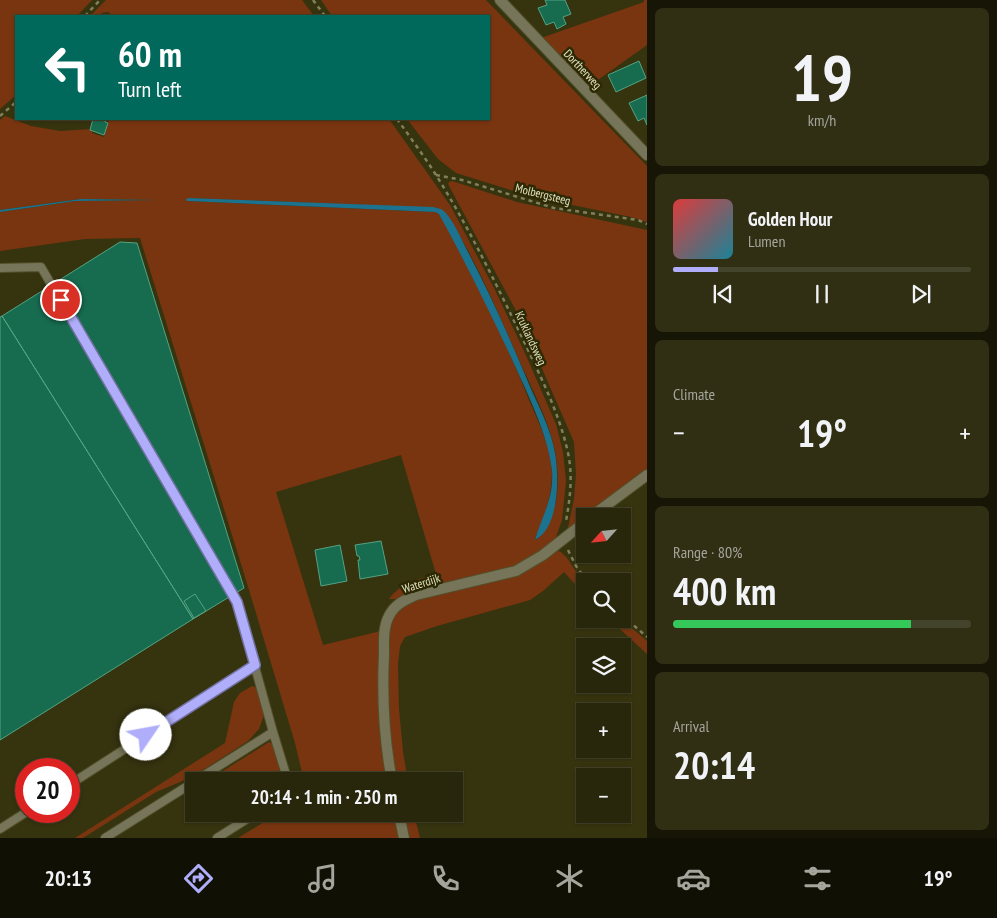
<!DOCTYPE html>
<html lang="en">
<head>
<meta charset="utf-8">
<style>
	:root { --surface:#28270b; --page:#302f14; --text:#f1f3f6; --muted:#a5a59d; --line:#44442c; --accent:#b0aefa }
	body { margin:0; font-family:"PT Sans Narrow",sans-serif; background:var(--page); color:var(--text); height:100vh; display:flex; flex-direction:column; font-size:19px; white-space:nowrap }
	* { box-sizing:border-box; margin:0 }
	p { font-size:16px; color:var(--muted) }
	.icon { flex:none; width:28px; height:28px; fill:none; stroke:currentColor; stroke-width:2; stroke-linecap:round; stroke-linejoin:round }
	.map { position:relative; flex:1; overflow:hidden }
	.sheet { display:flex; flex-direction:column; gap:8px; padding:8px; background:#161506; width:350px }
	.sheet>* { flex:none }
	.guide { position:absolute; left:15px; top:15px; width:475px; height:105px; border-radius:0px; box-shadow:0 1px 4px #0004,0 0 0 1px var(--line); background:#00695c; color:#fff; overflow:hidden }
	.needle { width:32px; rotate:243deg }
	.buttons { position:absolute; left:576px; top:508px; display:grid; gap:10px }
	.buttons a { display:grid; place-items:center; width:55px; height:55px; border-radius:0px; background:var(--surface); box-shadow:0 1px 4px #0004,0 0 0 1px var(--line); font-size:25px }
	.speed { position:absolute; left:15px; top:758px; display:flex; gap:10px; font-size:25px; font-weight:700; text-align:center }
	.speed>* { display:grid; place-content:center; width:65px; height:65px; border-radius:50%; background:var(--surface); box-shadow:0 1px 4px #0004,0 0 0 1px var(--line); line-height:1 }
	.speed .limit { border:8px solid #d22; background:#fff; color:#111 }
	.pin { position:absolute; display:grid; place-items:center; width:42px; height:42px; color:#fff; margin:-21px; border:2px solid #fff; border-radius:50%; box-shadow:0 1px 5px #0007 }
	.me { position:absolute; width:55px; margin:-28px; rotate:57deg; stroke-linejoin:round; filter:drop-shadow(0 0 4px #0008) }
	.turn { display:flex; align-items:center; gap:18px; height:105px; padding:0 20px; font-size:22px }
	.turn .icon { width:65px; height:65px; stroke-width:2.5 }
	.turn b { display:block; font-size:35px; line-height:42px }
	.big { font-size:38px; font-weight:800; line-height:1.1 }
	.sheet .widget { flex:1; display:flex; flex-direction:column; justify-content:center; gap:8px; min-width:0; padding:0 18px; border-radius:8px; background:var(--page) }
	.sheet .dial { align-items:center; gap:0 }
	.dial b { font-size:65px; line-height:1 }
	.song { display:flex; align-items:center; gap:15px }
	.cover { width:60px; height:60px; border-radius:8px; background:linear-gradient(135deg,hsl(0 70% 55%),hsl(190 70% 35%)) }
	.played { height:5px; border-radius:2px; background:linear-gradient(90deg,var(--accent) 15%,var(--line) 15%) }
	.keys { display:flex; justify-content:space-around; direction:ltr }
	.heat { display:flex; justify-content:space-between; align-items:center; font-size:28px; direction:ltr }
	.charge { height:8px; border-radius:4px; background:linear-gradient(90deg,#34c759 80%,var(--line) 0) }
	.trip { position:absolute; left:185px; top:772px; width:278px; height:50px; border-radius:0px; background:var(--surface); box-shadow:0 1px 4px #0004,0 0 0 1px var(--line); font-weight:800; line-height:50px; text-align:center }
	.tab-bar { display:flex; height:80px; justify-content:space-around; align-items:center; background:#101004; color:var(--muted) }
	.tab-bar .icon { width:35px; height:35px }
	.tab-bar .selected { color:var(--accent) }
	.tab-bar b { font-size:22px; color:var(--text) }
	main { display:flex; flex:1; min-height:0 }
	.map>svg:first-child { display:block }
	.green { fill:#79350f; fill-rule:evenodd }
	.water { fill:#1b7390 }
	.building { fill:#176c50; stroke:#54a282 }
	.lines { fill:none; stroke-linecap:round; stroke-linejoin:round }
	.lane-casing { stroke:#52502b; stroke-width:10 }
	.street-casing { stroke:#52502b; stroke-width:12 }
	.path { stroke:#82805c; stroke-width:2.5; stroke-dasharray:4 4; stroke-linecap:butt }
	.lane { stroke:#767559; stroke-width:8 }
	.street { stroke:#767559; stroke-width:10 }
	.route-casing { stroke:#7271a2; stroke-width:12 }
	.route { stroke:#b0aefa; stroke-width:9 }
	.labels { text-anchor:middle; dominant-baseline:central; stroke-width:5; stroke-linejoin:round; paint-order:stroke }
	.street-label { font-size:12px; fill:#e3e2bf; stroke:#2c2904 }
</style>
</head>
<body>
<main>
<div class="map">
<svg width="647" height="838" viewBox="0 0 647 838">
	<rect width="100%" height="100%" fill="#36340f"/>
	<path class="green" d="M0,0H92L77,16H16V95L0,109Z
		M106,0H302L314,16H113L108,12L102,13L99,16H90Z
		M321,0H486L647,166V222L631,217L533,197L456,173L438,159L407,119H489V16H332Z
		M644,0H647V45L588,87L541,38L644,2Z
		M5,116L31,126L60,131L92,129V133L104,137L109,119H389L450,205L495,290L524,351L556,424L563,452L566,481L562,520L554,543L512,569L397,599H389C401,583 418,579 436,574L401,455L276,492L323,645L381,631L388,781H304L295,743L246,580L140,238L85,239L0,251V212L75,201L157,200L81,199L0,210V120ZM189,198L438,208C445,217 453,226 459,235C483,275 501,320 520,362C533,391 549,421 555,451C560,479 560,521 536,540L535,539C544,518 552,497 552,473C551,448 539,423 529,400C504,336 472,275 440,214L435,212L187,201Z
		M452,181L517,202L647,230V469L569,530L568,528L574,499L576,474L574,442L520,318L448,184L449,182Z
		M556,550L561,552L567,558L585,585V595L564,572L543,591L530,600L437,626L405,637L400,646L398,664L399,709L403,752L408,781H394L386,709L389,630L393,617L400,608L413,600L501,578Z
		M609,619H621L647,641V654Z
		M252,686L257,688L263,708L264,715L259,729L248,741L192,777L156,792L83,838H75L225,743L234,702L240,693Z
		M269,742L274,745L280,768L278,781H207Z
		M277,814H394L399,838H238Z
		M401,814H414L420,838H407Z"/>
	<path class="water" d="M189,198L433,207L441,209L445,212C455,223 462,241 469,254C492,298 512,343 531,389C540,409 551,430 555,453C559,476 560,527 535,540C542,516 554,498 552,471C548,433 526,391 511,357C488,309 465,261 439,214L435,212L187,201L186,199Z
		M81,199L157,200L75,201L0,212V210Z"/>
	<path class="building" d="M545,0H565L571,14L563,17L566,24L557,29L554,22L546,25L538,8L547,5Z
		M639,61L646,78L616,92L608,75Z
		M647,95V125L644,118L638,121L629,103Z
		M91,119H106L105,122L108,123L104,135L90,130L93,119Z
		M120,242L137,243L244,588L193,619L2,316Z
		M2,316L193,619L0,740V317Z
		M381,541L388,574L360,579L358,560H360L359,556H357L355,545Z
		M340,545L347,581L321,586L315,550Z
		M195,594L206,611L194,618L184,601Z"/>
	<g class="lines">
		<g class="lane-casing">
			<path id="lane" d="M0,268L41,267L237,602L273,732L195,781
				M273,732L288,781
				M69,785L255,665
				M0,829L28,811
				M105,838L194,782
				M217,838L255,814"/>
		</g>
		<g class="street-casing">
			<path id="street" d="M500,0L647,155
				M592,516L647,475
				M392,781C384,739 382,696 384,654C384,641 383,627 389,616C395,604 405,600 416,595L516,571L543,555L585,522
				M399,814L404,838"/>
		</g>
		<path class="path" d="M313,0L325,16
			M85,16L100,0
			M0,116L16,102
			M397,119C410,137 424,156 436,175C468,226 494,280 520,333C538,372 559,411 568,453C573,476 570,499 566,521
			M436,175L462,180L554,208L638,220L647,224
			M568,550L576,566L587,581
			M622,615L647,637"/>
		<use href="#lane" class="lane"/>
		<use href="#street" class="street"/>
	</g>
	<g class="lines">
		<g class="route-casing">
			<path id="route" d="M61,300L237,602L255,665L146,735"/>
		</g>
		<use href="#route" class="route"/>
	</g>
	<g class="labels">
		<g class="street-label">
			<text transform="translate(583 69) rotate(47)">Dortherweg</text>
			<text transform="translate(543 194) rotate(14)">Molbergsteeg</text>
			<text transform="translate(531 338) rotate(65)">Kruklandsweg</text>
			<text transform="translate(421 583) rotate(-18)">Waterdijk</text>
		</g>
	</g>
</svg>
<div class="buttons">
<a><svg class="needle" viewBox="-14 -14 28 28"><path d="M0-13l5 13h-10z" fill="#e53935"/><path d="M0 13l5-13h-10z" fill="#a5a59d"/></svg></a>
<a><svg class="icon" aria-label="search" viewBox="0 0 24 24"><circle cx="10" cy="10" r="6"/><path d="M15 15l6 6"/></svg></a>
<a><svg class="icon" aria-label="layers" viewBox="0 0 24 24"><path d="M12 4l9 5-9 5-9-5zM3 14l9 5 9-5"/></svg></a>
<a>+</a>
<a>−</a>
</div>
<div class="speed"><div class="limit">20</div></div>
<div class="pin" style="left:61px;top:300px;background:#d93025"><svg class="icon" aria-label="arrive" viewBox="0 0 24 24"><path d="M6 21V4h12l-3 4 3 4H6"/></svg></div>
<svg class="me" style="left:146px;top:735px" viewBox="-20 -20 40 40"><circle r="19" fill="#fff"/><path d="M0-13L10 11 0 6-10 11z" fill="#b0aefa"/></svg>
<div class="trip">20:14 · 1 min · 250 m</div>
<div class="guide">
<div class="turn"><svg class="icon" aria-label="left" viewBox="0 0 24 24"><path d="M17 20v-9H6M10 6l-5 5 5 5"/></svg><div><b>60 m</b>Turn left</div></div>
</div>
</div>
<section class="sheet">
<div class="widget dial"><b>19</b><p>km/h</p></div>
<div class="widget">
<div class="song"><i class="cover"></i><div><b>Golden Hour</b><p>Lumen</p></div></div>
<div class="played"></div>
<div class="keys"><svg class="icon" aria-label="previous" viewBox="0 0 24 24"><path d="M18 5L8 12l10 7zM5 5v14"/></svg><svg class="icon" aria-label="pause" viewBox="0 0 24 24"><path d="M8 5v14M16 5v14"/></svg><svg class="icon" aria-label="next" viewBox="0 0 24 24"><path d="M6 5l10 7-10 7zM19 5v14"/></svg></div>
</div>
<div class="widget"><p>Climate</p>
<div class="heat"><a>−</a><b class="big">19°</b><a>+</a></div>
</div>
<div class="widget"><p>Range · 80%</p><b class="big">400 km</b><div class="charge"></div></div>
<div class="widget"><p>Arrival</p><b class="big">20:14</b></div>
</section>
</main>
<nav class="tab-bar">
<b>20:13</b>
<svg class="icon selected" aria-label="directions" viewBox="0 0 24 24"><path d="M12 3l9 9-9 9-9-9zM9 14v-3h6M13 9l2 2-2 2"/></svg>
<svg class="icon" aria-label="music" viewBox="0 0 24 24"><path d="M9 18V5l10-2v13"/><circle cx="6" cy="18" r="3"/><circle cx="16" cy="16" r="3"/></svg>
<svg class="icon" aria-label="phone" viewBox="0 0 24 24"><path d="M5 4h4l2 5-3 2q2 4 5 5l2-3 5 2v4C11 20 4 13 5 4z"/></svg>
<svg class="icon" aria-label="climate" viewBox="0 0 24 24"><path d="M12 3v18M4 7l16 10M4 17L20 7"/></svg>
<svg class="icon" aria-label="car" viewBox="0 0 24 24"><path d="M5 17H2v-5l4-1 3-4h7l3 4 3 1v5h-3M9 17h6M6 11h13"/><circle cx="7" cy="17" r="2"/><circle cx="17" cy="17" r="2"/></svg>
<svg class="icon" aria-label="filters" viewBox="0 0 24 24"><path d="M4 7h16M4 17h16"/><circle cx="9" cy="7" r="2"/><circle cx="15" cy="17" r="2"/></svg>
<b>19°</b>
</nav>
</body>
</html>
